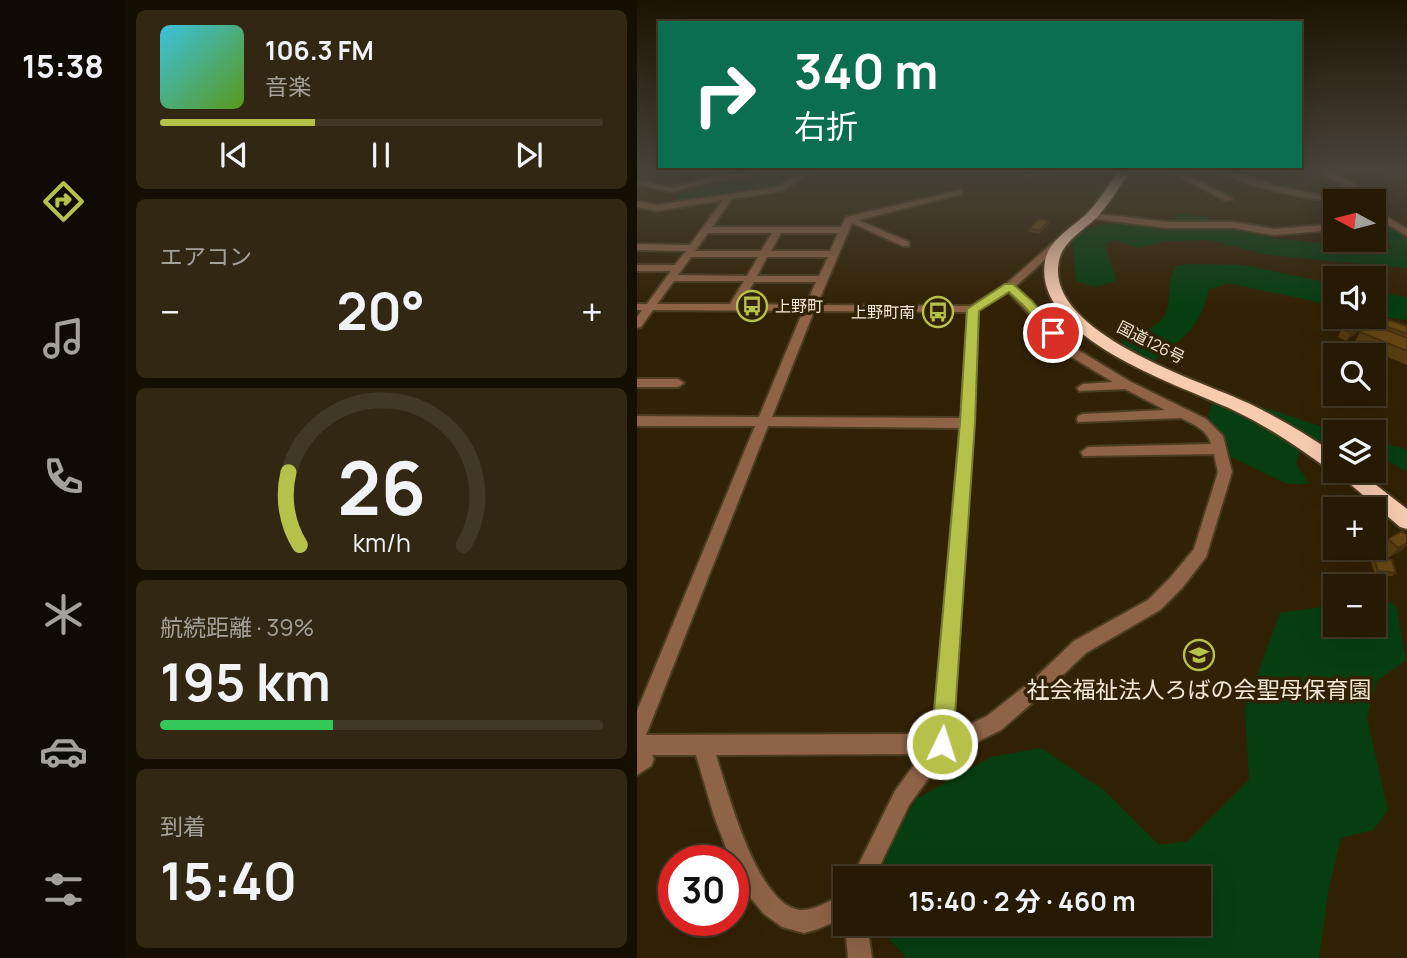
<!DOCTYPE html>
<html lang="ja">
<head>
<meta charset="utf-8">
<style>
	:root { --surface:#261a04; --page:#322713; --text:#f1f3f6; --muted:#a4a19a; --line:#423826; --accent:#b6c149 }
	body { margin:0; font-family:Manrope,"Noto Sans JP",sans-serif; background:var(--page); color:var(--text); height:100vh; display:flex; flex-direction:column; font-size:26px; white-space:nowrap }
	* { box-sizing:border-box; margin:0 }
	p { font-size:23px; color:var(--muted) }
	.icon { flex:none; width:38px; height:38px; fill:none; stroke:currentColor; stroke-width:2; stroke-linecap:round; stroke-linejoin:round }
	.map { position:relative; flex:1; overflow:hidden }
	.panel { display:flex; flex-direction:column; gap:10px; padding:10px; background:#150e02; width:511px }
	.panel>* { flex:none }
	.top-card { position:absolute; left:21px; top:21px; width:644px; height:147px; border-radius:0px; box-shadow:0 7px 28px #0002,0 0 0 2px var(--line); background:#0b6e4f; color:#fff; overflow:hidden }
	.needle { width:46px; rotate:277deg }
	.tools { position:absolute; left:686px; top:189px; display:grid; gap:14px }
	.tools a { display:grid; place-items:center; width:63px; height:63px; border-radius:0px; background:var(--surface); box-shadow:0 7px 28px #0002,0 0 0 2px var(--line); font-size:35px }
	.speed { position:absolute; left:21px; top:845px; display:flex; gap:14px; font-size:35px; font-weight:700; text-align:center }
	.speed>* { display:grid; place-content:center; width:91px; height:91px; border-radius:50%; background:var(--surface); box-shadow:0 7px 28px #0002,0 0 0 2px var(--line); line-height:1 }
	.speed .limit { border:10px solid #d22; background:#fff; color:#111 }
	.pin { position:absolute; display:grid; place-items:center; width:60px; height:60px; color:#fff; margin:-30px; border:4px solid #fff; border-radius:50%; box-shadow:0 2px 7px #0007 }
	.me { position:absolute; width:77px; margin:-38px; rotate:4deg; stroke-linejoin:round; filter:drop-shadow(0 0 5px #0008) }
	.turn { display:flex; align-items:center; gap:24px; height:147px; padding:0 21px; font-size:32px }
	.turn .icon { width:91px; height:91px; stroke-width:2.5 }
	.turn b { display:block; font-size:49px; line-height:60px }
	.big { font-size:52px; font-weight:700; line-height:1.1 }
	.panel .card { flex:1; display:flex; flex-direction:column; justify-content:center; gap:10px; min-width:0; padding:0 24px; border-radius:10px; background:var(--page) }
	.panel .dial { align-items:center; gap:0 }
	.dial svg { height:182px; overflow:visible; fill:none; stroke:var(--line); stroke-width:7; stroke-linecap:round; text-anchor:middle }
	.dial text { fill:var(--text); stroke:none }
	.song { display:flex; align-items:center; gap:21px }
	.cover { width:84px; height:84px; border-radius:10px; background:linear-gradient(135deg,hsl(190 70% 55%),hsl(90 70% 35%)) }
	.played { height:7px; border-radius:4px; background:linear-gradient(90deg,var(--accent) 35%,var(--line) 35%) }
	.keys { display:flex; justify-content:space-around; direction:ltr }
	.heat { display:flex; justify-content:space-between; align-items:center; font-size:38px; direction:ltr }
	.charge { height:10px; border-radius:5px; background:linear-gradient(90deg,#34c759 39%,var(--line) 0) }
	.trip { position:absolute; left:196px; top:866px; width:378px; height:70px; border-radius:0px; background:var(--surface); box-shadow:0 7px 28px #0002,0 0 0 2px var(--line); font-weight:700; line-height:70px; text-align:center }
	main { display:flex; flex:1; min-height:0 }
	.dock { display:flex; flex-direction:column; width:126px; justify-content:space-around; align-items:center; background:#0f0a02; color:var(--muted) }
	.dock .icon { width:49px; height:49px }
	.dock .selected { color:var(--accent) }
	.dock b { font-size:32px; color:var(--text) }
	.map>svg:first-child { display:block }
	.green { fill:#063e11 }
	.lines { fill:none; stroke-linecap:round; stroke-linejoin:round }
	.minor-casing { stroke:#4d3e22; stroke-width:4 }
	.highway-casing { stroke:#4d3e22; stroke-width:4 }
	.minor { fill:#8f6347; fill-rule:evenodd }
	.highway { fill:#f7cbb0; fill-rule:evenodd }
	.wall { fill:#583e12 }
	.shaded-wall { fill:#47320f }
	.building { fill:#664815; stroke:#47320f; stroke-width:2 }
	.route { fill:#b6c149; stroke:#767d2f; stroke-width:2 }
	.labels { text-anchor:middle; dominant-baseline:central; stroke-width:7; stroke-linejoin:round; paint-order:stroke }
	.far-poi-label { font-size:16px; fill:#f1e7d6; stroke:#322205; text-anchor:start }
	.far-street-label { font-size:16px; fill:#f1e7d6; stroke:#322205 }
	.near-poi-label { font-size:23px; fill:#f1e7d6; stroke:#322205 }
</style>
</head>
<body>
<main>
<nav class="dock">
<b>15:38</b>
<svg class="icon selected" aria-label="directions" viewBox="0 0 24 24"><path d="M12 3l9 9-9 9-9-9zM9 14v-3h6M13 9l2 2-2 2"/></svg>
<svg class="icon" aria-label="music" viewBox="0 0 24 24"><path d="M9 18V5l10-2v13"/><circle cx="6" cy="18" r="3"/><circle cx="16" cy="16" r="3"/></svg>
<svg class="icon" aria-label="phone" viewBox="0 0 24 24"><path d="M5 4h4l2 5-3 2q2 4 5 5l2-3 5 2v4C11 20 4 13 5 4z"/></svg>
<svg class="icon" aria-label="climate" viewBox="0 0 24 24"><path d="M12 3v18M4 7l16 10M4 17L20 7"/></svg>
<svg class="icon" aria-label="car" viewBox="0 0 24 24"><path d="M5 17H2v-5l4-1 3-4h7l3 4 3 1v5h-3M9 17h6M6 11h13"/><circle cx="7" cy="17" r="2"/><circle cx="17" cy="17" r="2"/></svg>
<svg class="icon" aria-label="filters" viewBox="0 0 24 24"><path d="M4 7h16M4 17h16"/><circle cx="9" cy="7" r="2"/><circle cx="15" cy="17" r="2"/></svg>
</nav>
<section class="panel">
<div class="card">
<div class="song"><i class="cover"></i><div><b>106.3 FM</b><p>音楽</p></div></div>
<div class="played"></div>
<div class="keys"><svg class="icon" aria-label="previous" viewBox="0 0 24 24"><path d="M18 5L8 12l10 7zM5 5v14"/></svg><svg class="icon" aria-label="pause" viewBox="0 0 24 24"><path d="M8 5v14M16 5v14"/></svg><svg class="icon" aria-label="next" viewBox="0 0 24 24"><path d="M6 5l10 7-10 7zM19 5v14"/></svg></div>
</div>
<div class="card"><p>エアコン</p>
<div class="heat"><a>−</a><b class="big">20°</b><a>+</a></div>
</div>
<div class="card dial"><svg viewBox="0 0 100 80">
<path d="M14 69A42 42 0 1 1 86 69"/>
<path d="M14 69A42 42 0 0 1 9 37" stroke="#b6c149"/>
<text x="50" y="56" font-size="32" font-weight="700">26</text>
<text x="50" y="72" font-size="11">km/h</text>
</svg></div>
<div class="card"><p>航続距離 · 39%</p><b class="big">195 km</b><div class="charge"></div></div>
<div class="card"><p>到着</p><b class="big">15:40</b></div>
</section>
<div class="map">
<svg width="770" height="958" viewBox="0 0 770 958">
	<rect width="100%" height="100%" fill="#322205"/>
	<path class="green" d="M143,171H186C140,198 92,201 40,202V195L50,191Z
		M542,214L564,216L635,238L693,244L734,254L754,249L747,230L737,221V217L770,234V268L631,255L573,240L530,241L500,248L478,240L468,243L479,281L458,287L439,281L435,241L451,228L479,222L538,224Z
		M550,264L607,265L698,284V306L591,283L571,290C568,321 542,344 517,361L493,355L483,339C501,333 529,327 531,305C533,289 531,280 539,266Z
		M737,292L770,297V320L737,316Z
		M578,397L639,411L699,432L698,441L690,439L664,446L659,463L672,484H650L594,457L571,415Z
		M737,441L770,449V472L737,453Z
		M737,594L759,606L769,660L740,681L730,718L751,810L736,830L704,838L692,888L682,958H270L238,924H562V878H245L250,851L279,799L354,757L404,748L467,790L522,845L551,841L612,780L608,708L643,613L685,607L698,596V625H737Z"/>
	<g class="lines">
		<g class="minor-casing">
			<path id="minor" d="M166,171H176L145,191L95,199L75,227H204L209,217L325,190V194L221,220L272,242V246H266L215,223L180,305L334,306L368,285L419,240H425V244L378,287L441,350L494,382L569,419L586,436L595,472L569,557L545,588L523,610L449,653L409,691L364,730L324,750L310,753L272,805L237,878H215L258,791L285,754L79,755C90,789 120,906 163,910C179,911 194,899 208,894V917L181,929L167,933L145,927L127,914L112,896L99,874L96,861H94L77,816L59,755H15L17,759L14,766L0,775V711L118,426H0V416L122,417L166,311L16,310L4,327L0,328V317L5,310H0V304H10L34,271H0V265H38L49,251L0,250V244L53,245L86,200L20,211L0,207V201L20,205L140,187ZM71,233H135L124,251H58ZM144,233H201L193,251H134ZM54,257H121L110,276L41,275ZM130,257H191L182,276H120ZM37,281H107L93,304H20ZM117,282H179L169,305L104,304ZM371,292L433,356L476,382L446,384L440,388L442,391L488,389L528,410L446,414L441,416L440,419L441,422L544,418C556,424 571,430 574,444L451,447L444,452L446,456L577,454L581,472L557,549L533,578L511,600L437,641L397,679L350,716L315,733L336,423L341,310ZM177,311L331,312L324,418L135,417ZM131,426L323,428L296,734L9,735Z
				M399,171H419L393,177L389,175Z
				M531,171H542L596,199L589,201Z
				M580,171H594L640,186L709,201C677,202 611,187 580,171Z
				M680,171C702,171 721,183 731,201H723L717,190Z
				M109,173H112V177L75,181L34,192L0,184V180L34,188L75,177Z
				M737,209L770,229V236L737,216Z
				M454,213L530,222H597L637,229L698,224V230L637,235L597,228H530L451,218V214Z
				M0,379H41L47,383L41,387H0Z
				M208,922L230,924L235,958H211Z"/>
		</g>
		<g class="highway-casing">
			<path id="highway" d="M482,171H493C483,186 474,201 462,215C449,229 429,239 423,257C401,331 562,380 611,403C642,418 671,435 698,454V471H721L770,509V529L763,527L698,471L691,469C661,447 630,426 596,410C543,385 395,339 408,261C412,238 439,226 453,210C464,198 472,184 482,171Z"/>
		</g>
		<use href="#minor" class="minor"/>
		<use href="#highway" class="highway"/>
	</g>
	<path class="wall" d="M412,221L411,225L402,234L392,232V228Z
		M752,320L770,326V365L717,343L723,332L747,329Z
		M705,329L722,331L709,341L701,337Z
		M695,509H698V536L695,535L693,512Z
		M737,522L747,542L744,546L737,544Z
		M751,539L765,550L751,558L741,549Z
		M737,558L759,573L755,576L738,574L734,562Z"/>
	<path class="shaded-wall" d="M412,221L411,225L402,234V231Z
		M726,324L722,331L709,341L714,333Z
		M770,543V545L765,550L751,558L761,548Z"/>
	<path class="building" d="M402,219L412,221L402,231L392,228Z
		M715,319L726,324L714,333L705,329Z
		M752,320L770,326V334L748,326Z
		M730,322L770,338V351L723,332Z
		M695,509H698V532H697Z
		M737,522L745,524L747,542L737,540Z
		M765,531L770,535V543L761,548L751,539Z
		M737,558L755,560L759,573L741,571Z"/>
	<linearGradient id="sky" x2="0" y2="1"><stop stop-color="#1c1303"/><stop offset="0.56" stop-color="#49443b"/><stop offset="1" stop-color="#49443b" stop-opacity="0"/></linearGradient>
	<rect width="770" height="306" fill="url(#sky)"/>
	<path class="route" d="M368,284H376L395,301L422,333L416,337L412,336L387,306L372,292L342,311L338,423L316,744L313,752L305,755L298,752L294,744L323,423L330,309Z"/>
	<defs>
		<g id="bus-ring" transform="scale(1.575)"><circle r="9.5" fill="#322205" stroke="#b6c149" stroke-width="1.5"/><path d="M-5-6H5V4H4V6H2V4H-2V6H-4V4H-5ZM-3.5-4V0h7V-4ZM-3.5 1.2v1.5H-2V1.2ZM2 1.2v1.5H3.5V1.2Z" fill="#b6c149"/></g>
		<g id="school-ring" transform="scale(1.575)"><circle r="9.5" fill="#322205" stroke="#b6c149" stroke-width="1.5"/><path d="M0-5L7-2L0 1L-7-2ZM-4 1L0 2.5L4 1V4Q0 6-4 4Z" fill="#b6c149"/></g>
	</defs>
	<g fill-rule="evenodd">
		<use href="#bus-ring" x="115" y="306"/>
		<use href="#bus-ring" x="301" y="312"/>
		<use href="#school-ring" x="562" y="655"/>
	</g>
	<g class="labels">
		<g class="far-poi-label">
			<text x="138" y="306">上野町</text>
			<text x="278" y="312" text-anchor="end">上野町南</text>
		</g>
		<g class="far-street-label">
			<text transform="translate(514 342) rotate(27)">国道126号</text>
		</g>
		<g class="near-poi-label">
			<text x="562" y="689">社会福祉法人ろばの会聖母保育園</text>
		</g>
	</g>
</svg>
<div class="tools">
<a><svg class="needle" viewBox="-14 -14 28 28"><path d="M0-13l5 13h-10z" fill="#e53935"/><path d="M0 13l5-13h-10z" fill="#a4a19a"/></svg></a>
<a><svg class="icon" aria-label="sound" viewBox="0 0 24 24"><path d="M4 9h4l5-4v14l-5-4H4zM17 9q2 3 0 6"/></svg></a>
<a><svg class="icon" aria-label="search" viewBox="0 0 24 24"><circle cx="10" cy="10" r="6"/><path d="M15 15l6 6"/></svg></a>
<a><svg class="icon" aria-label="layers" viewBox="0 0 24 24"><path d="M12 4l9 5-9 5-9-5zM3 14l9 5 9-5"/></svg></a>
<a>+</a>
<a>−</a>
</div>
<div class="speed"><div class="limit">30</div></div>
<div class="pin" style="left:416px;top:333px;background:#d93025"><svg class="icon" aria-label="arrive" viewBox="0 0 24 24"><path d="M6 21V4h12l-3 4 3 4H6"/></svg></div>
<svg class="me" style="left:305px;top:744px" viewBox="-20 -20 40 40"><circle r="17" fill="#b6c149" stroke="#fff" stroke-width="3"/><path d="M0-11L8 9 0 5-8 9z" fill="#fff"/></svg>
<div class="trip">15:40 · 2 分 · 460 m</div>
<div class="top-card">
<div class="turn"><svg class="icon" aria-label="right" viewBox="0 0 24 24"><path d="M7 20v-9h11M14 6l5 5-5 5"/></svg><div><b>340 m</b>右折</div></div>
</div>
</div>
</main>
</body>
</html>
